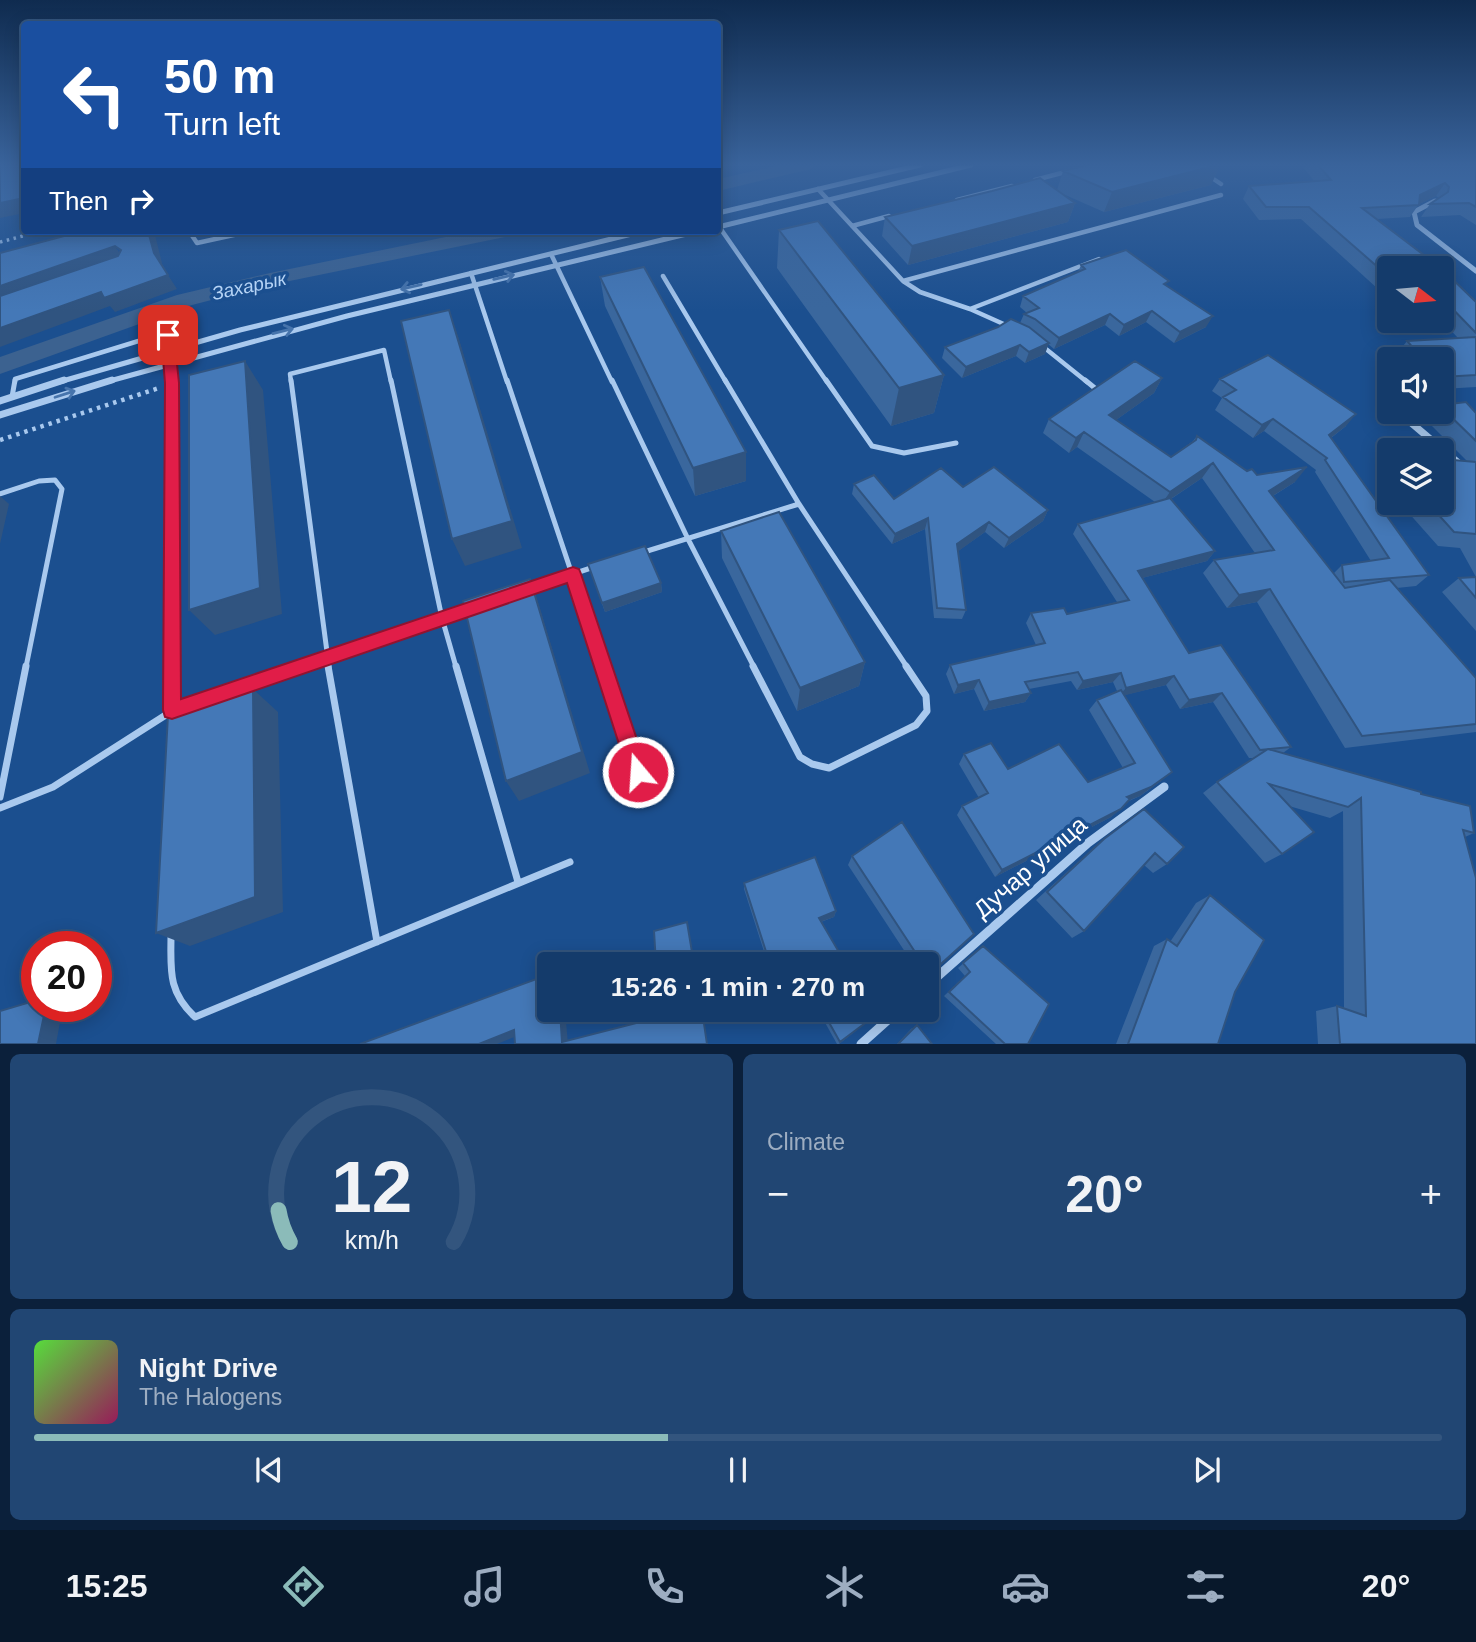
<!DOCTYPE html>
<html lang="en">
<head>
<meta charset="utf-8">
<style>
	:root { --surface:#143b6b; --page:#214673; --text:#f1f3f6; --muted:#9dadc1; --line:#33557e; --accent:#8bbbb9 }
	body { margin:0; font-family:Helvetica,sans-serif; background:var(--page); color:var(--text); height:100vh; display:flex; flex-direction:column; font-size:26px; white-space:nowrap }
	* { box-sizing:border-box; margin:0 }
	p { font-size:23px; color:var(--muted) }
	.icon { flex:none; width:38px; height:38px; fill:none; stroke:currentColor; stroke-width:2; stroke-linecap:round; stroke-linejoin:round }
	.map { position:relative; height:1044px; overflow:hidden }
	.sheet { display:flex; flex-direction:column; gap:10px; padding:10px; background:#0b203b; flex:1 }
	.sheet>* { flex:none }
	.hud { position:absolute; left:21px; top:21px; width:700px; height:214px; border-radius:7px; box-shadow:0 4px 18px #0003,0 0 0 2px var(--line); background:#1a4fa0; color:#fff; overflow:hidden }
	.needle { width:46px; rotate:106deg }
	.controls { position:absolute; left:1377px; top:256px; display:grid; gap:14px }
	.controls a { display:grid; place-items:center; width:77px; height:77px; border-radius:7px; background:var(--surface); box-shadow:0 4px 18px #0003,0 0 0 2px var(--line); font-size:35px }
	.speed { position:absolute; left:21px; top:931px; display:flex; gap:14px; font-size:35px; font-weight:700; text-align:center }
	.speed>* { display:grid; place-content:center; width:91px; height:91px; border-radius:50%; background:var(--surface); box-shadow:0 4px 18px #0003,0 0 0 2px var(--line); line-height:1 }
	.speed .limit { border:10px solid #d22; background:#fff; color:#111 }
	.pin { position:absolute; display:grid; place-items:center; width:60px; height:60px; color:#fff; margin:-30px; border-radius:14px; box-shadow:0 4px 10px #0006 }
	.me { position:absolute; width:77px; margin:-38px; rotate:342deg; stroke-linejoin:round; filter:drop-shadow(0 0 5px #0008) }
	.turn { display:flex; align-items:center; gap:24px; height:147px; padding:0 28px; font-size:32px }
	.turn .icon { width:91px; height:91px; stroke-width:2.5 }
	.turn b { display:block; font-size:49px; line-height:60px }
	.then { display:flex; align-items:center; height:66px; padding:0 28px; background:#0003; gap:14px; font-size:26px }
	.big { font-size:52px; font-weight:700; line-height:1.1 }
	.sheet .card { flex:1; display:flex; flex-direction:column; justify-content:center; gap:10px; min-width:0; padding:0 24px; border-radius:10px; background:var(--page) }
	.sheet .dial { align-items:center; gap:0 }
	.dial svg { height:182px; overflow:visible; fill:none; stroke:var(--line); stroke-width:7; stroke-linecap:round; text-anchor:middle }
	.dial text { fill:var(--text); stroke:none }
	.song { display:flex; align-items:center; gap:21px }
	.cover { width:84px; height:84px; border-radius:10px; background:linear-gradient(135deg,hsl(110 70% 55%),hsl(330 70% 35%)) }
	.played { height:7px; border-radius:4px; background:linear-gradient(90deg,var(--accent) 45%,var(--line) 45%) }
	.keys { display:flex; justify-content:space-around; direction:ltr }
	.heat { display:flex; justify-content:space-between; align-items:center; font-size:38px; direction:ltr }
	.sheet .tiles { flex:1; display:grid; gap:10px; grid-template-columns:1fr 1fr }
	.card:last-child { grid-column:span 2 }
	.trip { position:absolute; left:537px; top:952px; width:402px; height:70px; border-radius:7px; background:var(--surface); box-shadow:0 4px 18px #0003,0 0 0 2px var(--line); font-weight:700; line-height:70px; text-align:center }
	.menu { display:flex; height:112px; justify-content:space-around; align-items:center; background:#08182b; color:var(--muted) }
	.menu .icon { width:49px; height:49px }
	.menu .active { color:var(--accent) }
	.menu b { font-size:32px; color:var(--text) }
	.map>svg:first-child { display:block }
	.lines { fill:none; stroke-linecap:round; stroke-linejoin:round }
	.canal { fill:#3c6290; fill-rule:evenodd }
	.path-far1 { stroke:#a9c9ee; stroke-width:3.5; stroke-dasharray:2.5 4.5; stroke-linecap:butt }
	.path { stroke:#a9c9ee; stroke-width:4.5; stroke-dasharray:3.5 5; stroke-linecap:butt }
	.service-far2 { stroke:#a9c9ee; stroke-width:4.5 }
	.service-far1 { stroke:#a9c9ee; stroke-width:5 }
	.service { stroke:#a9c9ee; stroke-width:7 }
	.minor-far2 { stroke:#a9c9ee; stroke-width:5 }
	.minor-far1 { stroke:#a9c9ee; stroke-width:7 }
	.minor { stroke:#a9c9ee; stroke-width:9 }
	.wall { fill:#3a679d }
	.shaded-wall { fill:#305480 }
	.building { fill:#4478b7; stroke:#305480; stroke-width:2 }
	.oneway { stroke:#4674ac }
	.route { fill:#e11d48; stroke:#92132f; stroke-width:2 }
	.labels { text-anchor:middle; dominant-baseline:central; stroke-width:7; stroke-linejoin:round; paint-order:stroke }
	.far-water-label { font-size:19px; font-style:italic; fill:#b5d3f5; stroke:#1b4f8f }
	.near-street-label { font-size:24px; fill:#fff; stroke:#1b4f8f }
</style>
</head>
<body>
<div class="map">
<svg width="1476" height="1044" viewBox="0 0 1476 1044">
	<rect width="100%" height="100%" fill="#1b4f8f"/>
	<g class="lines">
		<path class="canal" d="M781,165H814L811,169L718,191V179Z
			M475,231H515L512,235L505,237L270,285L192,305L0,374V357L177,295L270,273Z"/>
		<path class="path-far1" d="M0,242L42,231"/>
		<path class="path" d="M0,440L159,388"/>
		<path class="service-far2" d="M1209,176L1221,184
			M1035,180L1069,171
			M818,189L903,281L920,292L970,309L1099,259
			M957,200L1012,186
			M718,225L827,382
			M852,226L889,216
			M189,231L197,243L252,231
			M551,254L612,382
			M471,273L507,382
			M663,276L726,382
			M903,281L1221,195
			M970,309L1008,326
			M1041,345L1087,382
			M15,382V379L158,335H168L172,382
			M291,382L290,374L384,350L391,382"/>
		<path class="service-far1" d="M291,380L329,667
			M391,380L442,618L456,667
			M507,380L603,667
			M612,380L688,539L754,667
			M725,380L799,504L907,667
			M826,380L872,446L904,453L956,443
			M1085,380L1096,389
			M12,397L15,380
			M0,494L39,481L55,480L62,489L26,667
			M644,552L799,504
			M527,589L594,567
			M171,667L172,380
			M299,667L471,608"/>
		<path class="service" d="M328,666L377,942
			M456,666L518,882
			M602,666L638,772
			M753,666L800,757L812,764L829,768L916,725L927,711L926,696L906,666
			M171,718V666
			M0,797L26,666
			M0,808L53,787L172,711L304,666
			M171,934C171,969 167,991 195,1017L570,862"/>
		<path class="minor-far2" d="M1435,201L1414,212L1417,225L1476,271
			M718,213L920,165
			M718,227L971,165
			M59,382L240,330L644,231
			M106,382L347,316L699,231"/>
		<path class="minor-far1" d="M0,401L64,380
			M0,415L112,380
			M1409,421L1462,466"/>
		<path class="minor" d="M928,985L1088,843L1164,787
			M861,1044L899,1010"/>
	</g>
	<path class="wall" d="M1220,165L1211,185L1104,212L1063,194L1075,203L1068,222L908,265L882,236L885,217L1057,190L1063,171Z
		M1305,165H1476V225L1460,215L1421,217L1430,204L1439,198L1436,196L1419,204L1410,217L1377,219L1390,268V287L1378,289L1301,219L1259,220L1243,199L1249,186L1314,181L1304,168Z
		M779,230L944,375L934,413L891,426L777,268Z
		M1081,265L1167,286L1206,327L1174,343L1146,322L1119,336L1105,325L1054,349L1048,344L1045,354L1025,363L1016,356L962,378L942,358L945,347L1020,323L1024,314L1027,313L1020,307L1023,296L1078,272Z
		M1442,269L1476,302V387L1442,389V359H1401L1397,354L1407,341L1458,338L1441,320H1442Z
		M600,277L746,452V481L695,496L605,306Z
		M1162,378L1154,393L1116,420L1171,457L1193,441L1197,436L1247,471L1257,475L1295,482L1273,496L1333,574L1342,565L1371,561L1315,472L1316,470L1264,431L1253,438L1215,410L1222,398L1212,391L1220,379L1346,426L1331,438L1429,575L1416,586L1397,588L1476,678V732L1345,748L1257,602L1227,608L1203,573L1214,560L1255,553L1202,478L1171,499L1215,551L1207,561L1142,578L1189,653L1291,747L1283,753L1421,794L1474,833L1465,837L1476,1044H1318L1316,1011L1337,1006L1344,1008L1343,811L1330,818L1289,806L1282,854L1265,863L1203,793L1217,782L1254,758H1249L1213,702L1180,709L1166,685L1124,695L1161,781L1140,796L1129,801L1111,817L995,877L957,815L962,806L979,798L959,764L964,754L1008,769L1088,782L1123,768L1089,710L1097,700L1117,691L1113,682L1077,690L1071,681L1029,689L1031,693L1025,702L984,711L974,689L954,694L946,674L950,665L1036,645L1026,623L1031,613L1067,614L1117,602L1073,534L1078,524L1155,502L1077,447L1069,453L1043,433L1049,419Z
		M1442,405L1476,413V631L1442,592L1459,578L1476,577L1460,548L1438,546L1399,502H1442L1467,461L1425,419L1433,411H1442Z
		M854,484L894,499L963,487L1048,510L1043,521L1004,548L985,532L958,551L966,610L962,619L934,618L925,529L892,544L852,494Z
		M721,531L865,662L859,686L797,711L722,558Z
		M588,564L661,583L662,592L605,612Z
		M1144,809L1167,864L1153,873L1144,865L1084,931L1072,938L1036,900L1104,839Z
		M852,856L974,934L928,976V964H913L848,865Z
		M744,883L836,911L834,917L821,922L846,964H768L744,889Z
		M1210,895L1235,992L1218,1044H1116L1154,946L1167,939L1170,942L1196,903Z
		M983,946L1028,1044H996L944,996L965,976L958,968Z
		M818,1010H873L876,1015L839,1044H837Z
		M917,1025L932,1044H897L911,1029Z"/>
	<path class="shaded-wall" d="M1220,165L1211,185L1104,212L1112,192Z
		M1445,183L1436,196L1417,205L1420,195Z
		M24,198V213L0,218V203Z
		M1075,203L1068,222L908,265L912,246Z
		M148,231H154L163,267L154,253Z
		M115,246L124,260L0,304V286Z
		M168,275L177,289L115,312L110,306L0,347V328L101,292Z
		M449,310L459,339L522,548L465,566L452,539Z
		M1152,311L1146,322L1119,336L1124,325Z
		M1110,314L1105,325L1054,349L1059,338Z
		M1213,316L1206,327L1174,343L1180,332Z
		M1049,343L1045,354L1025,363L1029,352Z
		M1020,345L1016,356L962,378L966,367Z
		M245,361L263,390L282,614L215,635L189,610Z
		M944,375L934,413L891,426L899,388Z
		M1162,378L1154,393L1102,430L1109,415Z
		M1356,414L1346,426L1319,447L1329,435Z
		M1273,419L1264,431L1253,438L1262,425Z
		M1084,432L1077,447L1069,453L1076,438Z
		M746,452V481L695,496L693,468Z
		M1213,463L1202,478L1160,506L1170,492Z
		M1307,467L1295,482L1258,505L1269,491Z
		M0,496L9,504L0,544Z
		M1048,510L1043,521L1004,548L1009,538Z
		M928,518L925,529L892,544L895,534Z
		M989,522L985,532L953,555L957,544Z
		M1215,551L1207,561L1131,581L1138,571Z
		M530,579L539,605L590,773L519,801L506,781Z
		M661,583L662,592L605,612L602,603Z
		M1270,589L1257,602L1227,608L1239,595Z
		M865,662L859,686L797,711L800,688Z
		M1121,673L1113,682L1077,690L1083,681Z
		M1174,676L1166,685L1118,697L1126,688Z
		M979,680L974,689L954,694L958,685Z
		M253,689L278,712L283,912L190,946L156,933Z
		M1031,693L1025,702L984,711L989,702Z
		M1222,693L1213,702L1180,709L1189,700Z
		M1172,772L1140,796L1117,805L1127,797Z
		M1121,809L1111,817L995,877L1002,870Z
		M836,911L834,917L817,923L819,918Z
		M793,959L792,964H780Z
		M46,1006H63L56,1044H38Z
		M560,1010H565L568,1044L562,1042Z
		M514,1030L522,1034L497,1044H479Z"/>
	<path class="building" d="M0,165H24V198L0,203Z
		M1087,165H1218L1112,192L1063,171Z
		M1318,165H1476V207L1469,203L1430,204L1448,192L1449,187L1445,183L1420,195L1419,205L1362,208L1441,268H1390V276H1388L1309,207H1266L1249,186L1331,180Z
		M1040,178L1075,203L912,246L885,217L992,191Z
		M818,221L944,375L899,388L779,230Z
		M83,231H148L154,253L168,275L104,298L101,292L0,328V296L118,256L121,250L115,246L0,286V253Z
		M1126,250L1169,281L1164,284L1213,316L1180,332L1152,311L1124,325L1110,314L1059,338L1035,319L1024,314L1039,308L1023,296L1085,269L1081,265Z
		M644,267L746,452L693,468L600,277Z
		M1442,269L1476,302V333L1442,298Z
		M449,310L512,521L452,539L401,321Z
		M1011,319L1029,327L1049,343L1029,352L1020,345L966,367L945,347L998,327Z
		M1476,337V375L1442,377V359H1423L1407,341Z
		M1268,355L1356,414L1329,435L1429,575L1344,582L1342,565L1389,558L1325,460L1327,458L1273,419L1262,425L1223,397L1236,390L1220,379Z
		M245,361L260,588L189,610V375Z
		M1135,361L1162,378L1109,415L1171,457L1196,440L1197,436L1247,471L1252,469L1257,475L1307,467L1269,491L1345,588L1390,580L1476,678V724L1362,736L1270,589L1239,595L1214,560L1274,550L1213,463L1170,492L1084,432L1076,438L1049,419Z
		M1466,402L1476,413V441L1442,408V405Z
		M1442,459L1476,462V534L1454,532L1427,502H1442Z
		M994,467L1048,510L1009,538L989,522L957,544L966,610L937,608L928,518L895,534L854,484L874,475L894,499L941,468L963,487Z
		M1170,498L1215,551L1138,571L1189,653L1221,645L1291,747L1260,750L1222,693L1189,700L1174,676L1126,688L1121,673L1083,681L1078,672L1025,682L1031,693L989,702L979,680L958,685L950,665L1045,643L1031,613L1064,608L1067,614L1129,600L1078,524Z
		M779,512L865,662L800,688L721,531Z
		M645,546L661,583L602,603L588,564Z
		M1476,577V598L1459,578Z
		M530,579L582,752L506,781L463,601Z
		M253,689L255,897L156,933L168,715Z
		M1121,690L1172,772L1151,787L1127,797L1130,799L1121,809L1002,870L962,806L988,793L964,754L991,743L1008,769L1059,744L1088,782L1135,763L1097,700Z
		M1268,749L1421,792V794L1470,806L1474,833L1463,830L1476,878V1044H1340L1337,1006L1366,1016L1361,798L1348,807L1269,784L1314,832L1282,854L1217,782Z
		M1144,809L1184,847L1167,864L1155,853L1084,931L1047,892L1104,839Z
		M902,822L974,934L932,972L928,968V964H923L852,856Z
		M815,857L836,911L819,918L846,964H796L793,959L780,964H770L744,883Z
		M1210,895L1264,940L1235,992L1218,1044H1128L1167,939L1177,946Z
		M687,922L694,964H656L654,931Z
		M983,946L1049,1004L1028,1044H1005L949,992L970,972L963,963Z
		M550,974V1010H560L562,1042L660,1017L659,1010H702L707,1044H515L514,1030L479,1044H360Z
		M37,1000V1006H46L38,1044H0V1011Z
		M822,1010H873L876,1015L840,1042Z
		M917,1025L932,1044H898Z"/>
	<defs><path id="oneway-shaft" d="M-6 0H5M1.5-3L5.5 0L1.5 3" fill="none" stroke-width="1.6" stroke-linecap="round" stroke-linejoin="round" transform="scale(1.75)"/></defs>
	<g class="oneway">
		<use href="#oneway-shaft" transform="translate(504 277) rotate(-13)"/>
		<use href="#oneway-shaft" transform="translate(411 287) rotate(167)"/>
		<use href="#oneway-shaft" transform="translate(283 331) rotate(-14)"/>
		<use href="#oneway-shaft" transform="translate(65 394) rotate(-18)"/>
	</g>
	<linearGradient id="sky" x2="0" y2="1"><stop stop-color="#0f2b4f"/><stop offset="0.53" stop-color="#39639b"/><stop offset="1" stop-color="#39639b" stop-opacity="0"/></linearGradient>
	<rect width="1476" height="311" fill="url(#sky)"/>
	<path class="route" d="M168,331L174,335L179,383L181,699L573,567L579,569L581,574L648,772L645,779L638,781L631,779L628,772L567,583L172,719L165,717L163,710L165,383L161,335Z"/>
	<g class="labels">
		<g class="far-water-label">
			<text transform="translate(249 286) rotate(-12)">Захарык</text>
		</g>
		<g class="near-street-label">
			<text transform="translate(1030 867) rotate(-41)">Дучар улица</text>
		</g>
	</g>
</svg>
<div class="controls">
<a><svg class="needle" viewBox="-14 -14 28 28"><path d="M0-13l5 13h-10z" fill="#e53935"/><path d="M0 13l5-13h-10z" fill="#9dadc1"/></svg></a>
<a><svg class="icon" aria-label="sound" viewBox="0 0 24 24"><path d="M4 9h4l5-4v14l-5-4H4zM17 9q2 3 0 6"/></svg></a>
<a><svg class="icon" aria-label="layers" viewBox="0 0 24 24"><path d="M12 4l9 5-9 5-9-5zM3 14l9 5 9-5"/></svg></a>
</div>
<div class="speed"><div class="limit">20</div></div>
<div class="pin" style="left:168px;top:335px;background:#d93025"><svg class="icon" aria-label="arrive" viewBox="0 0 24 24"><path d="M6 21V4h12l-3 4 3 4H6"/></svg></div>
<svg class="me" style="left:638px;top:772px" viewBox="-20 -20 40 40"><circle r="17" fill="#e11d48" stroke="#fff" stroke-width="3"/><path d="M0-11L8 9 0 5-8 9z" fill="#fff"/></svg>
<div class="trip">15:26 · 1 min · 270 m</div>
<div class="hud">
<div class="turn"><svg class="icon" aria-label="left" viewBox="0 0 24 24"><path d="M17 20v-9H6M10 6l-5 5 5 5"/></svg><div><b>50 m</b>Turn left</div></div>
<div class="then">Then<svg class="icon" aria-label="right" viewBox="0 0 24 24"><path d="M7 20v-9h11M14 6l5 5-5 5"/></svg></div>
</div>
</div>
<section class="sheet">
<div class="tiles">
<div class="card dial"><svg viewBox="0 0 100 80">
<path d="M14 69A42 42 0 1 1 86 69"/>
<path d="M14 69A42 42 0 0 1 9 55" stroke="#8bbbb9"/>
<text x="50" y="56" font-size="32" font-weight="700">12</text>
<text x="50" y="72" font-size="11">km/h</text>
</svg></div>
<div class="card"><p>Climate</p>
<div class="heat"><a>−</a><b class="big">20°</b><a>+</a></div>
</div>
<div class="card">
<div class="song"><i class="cover"></i><div><b>Night Drive</b><p>The Halogens</p></div></div>
<div class="played"></div>
<div class="keys"><svg class="icon" aria-label="previous" viewBox="0 0 24 24"><path d="M18 5L8 12l10 7zM5 5v14"/></svg><svg class="icon" aria-label="pause" viewBox="0 0 24 24"><path d="M8 5v14M16 5v14"/></svg><svg class="icon" aria-label="next" viewBox="0 0 24 24"><path d="M6 5l10 7-10 7zM19 5v14"/></svg></div>
</div>
</div>
</section>
<nav class="menu">
<b>15:25</b>
<svg class="icon active" aria-label="directions" viewBox="0 0 24 24"><path d="M12 3l9 9-9 9-9-9zM9 14v-3h6M13 9l2 2-2 2"/></svg>
<svg class="icon" aria-label="music" viewBox="0 0 24 24"><path d="M9 18V5l10-2v13"/><circle cx="6" cy="18" r="3"/><circle cx="16" cy="16" r="3"/></svg>
<svg class="icon" aria-label="phone" viewBox="0 0 24 24"><path d="M5 4h4l2 5-3 2q2 4 5 5l2-3 5 2v4C11 20 4 13 5 4z"/></svg>
<svg class="icon" aria-label="climate" viewBox="0 0 24 24"><path d="M12 3v18M4 7l16 10M4 17L20 7"/></svg>
<svg class="icon" aria-label="car" viewBox="0 0 24 24"><path d="M5 17H2v-5l4-1 3-4h7l3 4 3 1v5h-3M9 17h6M6 11h13"/><circle cx="7" cy="17" r="2"/><circle cx="17" cy="17" r="2"/></svg>
<svg class="icon" aria-label="filters" viewBox="0 0 24 24"><path d="M4 7h16M4 17h16"/><circle cx="9" cy="7" r="2"/><circle cx="15" cy="17" r="2"/></svg>
<b>20°</b>
</nav>
</body>
</html>
